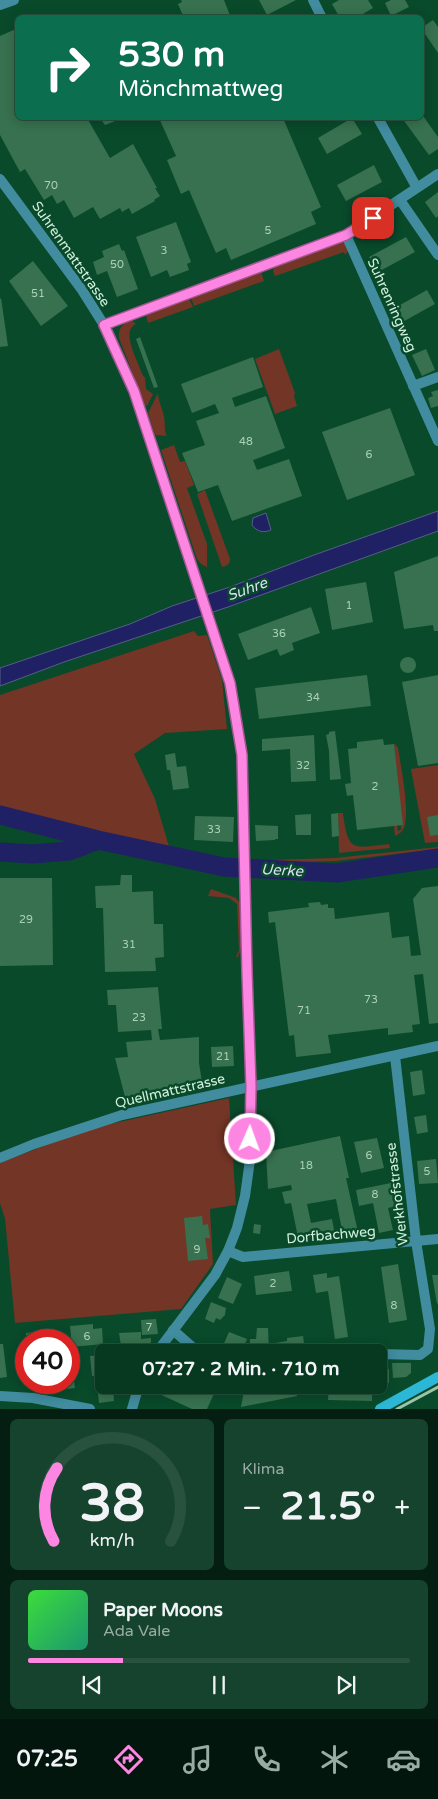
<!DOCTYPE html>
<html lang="de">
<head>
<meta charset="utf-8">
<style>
	:root { --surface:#073820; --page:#15432d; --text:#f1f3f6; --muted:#98aca5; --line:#28523e; --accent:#fd86e2 }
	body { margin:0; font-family:"Varela Round",sans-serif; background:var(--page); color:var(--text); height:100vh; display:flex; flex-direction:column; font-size:19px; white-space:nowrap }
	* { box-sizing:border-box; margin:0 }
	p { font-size:16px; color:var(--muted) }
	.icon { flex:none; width:28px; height:28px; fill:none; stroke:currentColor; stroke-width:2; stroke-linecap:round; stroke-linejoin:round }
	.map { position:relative; height:1409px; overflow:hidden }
	.panel { display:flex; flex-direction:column; gap:10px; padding:10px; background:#041f12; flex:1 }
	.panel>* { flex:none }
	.guide { position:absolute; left:15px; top:15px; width:409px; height:105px; border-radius:8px; box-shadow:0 2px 12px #0003,0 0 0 1px var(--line); background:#0b6e4f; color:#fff; overflow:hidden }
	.speed { position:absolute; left:15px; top:1329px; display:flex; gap:10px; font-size:25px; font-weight:700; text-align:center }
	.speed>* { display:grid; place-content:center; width:65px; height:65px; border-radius:50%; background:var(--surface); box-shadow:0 2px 12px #0003,0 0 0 1px var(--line); line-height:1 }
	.speed .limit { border:8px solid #d22; background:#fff; color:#111 }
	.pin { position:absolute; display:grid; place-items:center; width:42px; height:42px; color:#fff; margin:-21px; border-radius:10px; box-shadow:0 2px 8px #0006 }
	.me { position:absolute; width:55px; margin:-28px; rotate:2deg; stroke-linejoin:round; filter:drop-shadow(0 0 4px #0008) }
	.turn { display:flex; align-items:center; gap:18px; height:105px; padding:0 20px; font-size:22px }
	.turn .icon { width:65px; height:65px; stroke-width:2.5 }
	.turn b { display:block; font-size:35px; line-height:42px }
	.big { font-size:38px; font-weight:800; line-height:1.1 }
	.panel .widget { flex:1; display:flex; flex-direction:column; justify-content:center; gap:8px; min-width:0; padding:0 18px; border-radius:8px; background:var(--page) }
	.panel .dial { align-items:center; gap:0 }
	.dial svg { height:130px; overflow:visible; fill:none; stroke:var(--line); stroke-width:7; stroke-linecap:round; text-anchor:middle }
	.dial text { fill:var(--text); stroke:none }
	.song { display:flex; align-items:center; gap:15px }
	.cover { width:60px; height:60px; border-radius:8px; background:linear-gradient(135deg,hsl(120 70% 55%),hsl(160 70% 35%)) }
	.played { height:5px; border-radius:2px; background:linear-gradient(90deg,var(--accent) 25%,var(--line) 25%) }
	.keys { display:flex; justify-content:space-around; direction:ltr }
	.heat { display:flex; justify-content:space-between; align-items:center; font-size:28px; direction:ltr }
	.panel .tiles { flex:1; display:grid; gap:10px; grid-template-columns:1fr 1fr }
	.widget:last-child { grid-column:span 2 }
	.trip { position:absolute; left:95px; top:1344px; width:292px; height:50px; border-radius:8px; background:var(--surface); box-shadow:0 2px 12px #0003,0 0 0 1px var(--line); font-weight:800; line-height:50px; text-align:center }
	.dock { display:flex; height:80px; justify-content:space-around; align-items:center; background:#03160d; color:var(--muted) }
	.dock .icon { width:35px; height:35px }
	.dock .on { color:var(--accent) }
	.dock b { font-size:22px; color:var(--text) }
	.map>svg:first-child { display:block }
	.green { fill:#733525 }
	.water { fill:#202064; stroke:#555e88 }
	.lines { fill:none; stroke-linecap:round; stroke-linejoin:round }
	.river { stroke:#202064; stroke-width:19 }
	.building { fill:#37714f }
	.minor { stroke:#418c9f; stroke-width:10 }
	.tertiary { stroke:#418c9f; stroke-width:10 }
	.secondary { stroke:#2bb7d5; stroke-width:10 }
	.rail { stroke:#9bc2ab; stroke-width:3 }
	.route-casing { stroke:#a45793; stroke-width:12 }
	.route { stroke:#fd86e2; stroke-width:9 }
	.labels { text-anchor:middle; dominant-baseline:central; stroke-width:5; stroke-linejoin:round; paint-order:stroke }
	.number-label { font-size:11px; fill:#abd0b9 }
	.street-label { font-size:14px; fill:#d2f0dc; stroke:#094a2b }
	.water-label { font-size:15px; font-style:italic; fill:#dadff4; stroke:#094a2b }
</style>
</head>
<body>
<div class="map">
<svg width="438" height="1409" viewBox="0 0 438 1409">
	<rect width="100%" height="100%" fill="#094a2b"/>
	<path class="green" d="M346,240L351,247L345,255L344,252L275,276L273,271L274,268Z
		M261,272L264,281L194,306L191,298Z
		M189,299L193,307L148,323L146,315Z
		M131,320L136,324C120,331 138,361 142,374L145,378L146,389L153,394L147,406L145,405L119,338C118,328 123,323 131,320Z
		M279,349L295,393L294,396L297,406L275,414L255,359Z
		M158,393C158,401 163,409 164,417C166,425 163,429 167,436L155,435L148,413Z
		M174,445L180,462L185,461L194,485L187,488L207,544V567L201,564L197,559L161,450Z
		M205,490L230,559C230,564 227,566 222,567L197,494Z
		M194,631L198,636L207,635L222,680L227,729L165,733L134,754L155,799L170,850L0,808V695Z
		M394,744L396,745L398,748C401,766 410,812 404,828C402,832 399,834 395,836L394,826L397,825L398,831L401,830Z
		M438,765V842L425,843L411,769Z
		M338,813H343C348,853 353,848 389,844L390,848L339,853Z
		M438,847V849L336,861L267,863L270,860L335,858Z
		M211,889L236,898L240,903L241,949L238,957H236L239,950L237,904L229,898L208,896Z
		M229,1098L236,1205L210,1209L213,1264L181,1309L15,1323L5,1219L0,1203V1163L61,1139L110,1124Z"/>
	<path class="water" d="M438,511V531L228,607L64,662L0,686V668L130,624L172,606L230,587L314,555Z
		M266,513L271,530C264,533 257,532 252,525L253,518Z"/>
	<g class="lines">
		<path class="river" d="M0,815L98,840L224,867L337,873L438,858
			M0,852L33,854L69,851L98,840"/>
	</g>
	<path class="building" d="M181,0H224L231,18H184L178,4L182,2Z
		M259,0H296L267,15Z
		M339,0H368L373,8L356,18H340L332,4Z
		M391,0H405L409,7L391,16L385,3Z
		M433,20L438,27V53L421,28Z
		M18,28V118H87L110,158L133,144L157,188H155L160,196L154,200L155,201L132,214L129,208L122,212L120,208L100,219L93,207L74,218L64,200L57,204L52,195L44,200L25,169L20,172L0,135V36Z
		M421,113L438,137V149L429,155L402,118H421Z
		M100,118H123L105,125Z
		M159,118H283L321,207L311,212L316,224L231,260L226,248L216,253L189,190L181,194L167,160L176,156Z
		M352,118L362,134L327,154L318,138Z
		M374,165L382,182L346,201L337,185Z
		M438,192V216L436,218L425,202Z
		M176,222L191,262L187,264L189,270L170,277L167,270L151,277L136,237Z
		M406,237L415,252L378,272L369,257Z
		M119,244L122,251L124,250L138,289L117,297L107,271L97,275L93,262L104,257L102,251Z
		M33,261L68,306L41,326L9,281Z
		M427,290L435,304L399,324L391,310Z
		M1,298L8,346L0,347V299Z
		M140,337L158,387L154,388L136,339Z
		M426,349L435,370L422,376L412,355Z
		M253,357L263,387L232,398L235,407L266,396L285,448L253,460L257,470L289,459L302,496L232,521L218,485L198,492L182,453L205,445L196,421L219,413L215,404L192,413L181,384Z
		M438,390V406L431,408L428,398L433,396L431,392Z
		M390,408L415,475L347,500L322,432Z
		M438,556V631H434L433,625L404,629L394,572Z
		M366,582L373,622L332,630L325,589Z
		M311,607L320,633L292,643L294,650L280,656L277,649L248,660L238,634Z
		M400 665a8 8 0 1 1 16 0a8 8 0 1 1-16 0Z
		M367,675L371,706L259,719L255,688Z
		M438,675V763L418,766L402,682Z
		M335,731L341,779L330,780L329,751L326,735L329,734V732Z
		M314,735L316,781L291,782L290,749L262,751V739Z
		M383,739L384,745L394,744L403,825L357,830L353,795L347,796L345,784L351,783L348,749L357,748V742Z
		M175,753L177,767L186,766L189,788L173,790L170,770H167L165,755Z
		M338,813L339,836L332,837L331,814Z
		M311,814V835H296L295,815Z
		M438,815V835L430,836L427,817Z
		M195,816L234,817L233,842L194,840Z
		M255,825L278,826V839H275V840L256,841Z
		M121,875H132V892L153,891L154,924H163L164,957L155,958L156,971L105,972L103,908H96L95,886L120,885Z
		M0,878H52L53,965L0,966Z
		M438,886V1023L429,1024L423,974L414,975L420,1024L412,1025L413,1032L388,1035V1028L328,1035L331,1053L296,1057L294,1035L289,1036L275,922L269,923L268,912L309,907L308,903L320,902L321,905L328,904V908H334L335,919L389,912L392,938L409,936L411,956L421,955L413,899L422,888Z
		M158,987L162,1029H158L160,1040L199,1037V1063L202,1082L126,1101L115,1058L128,1057L126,1042L152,1040L151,1030L118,1032L116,1005H108L107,990Z
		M233,1046L234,1066L212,1067L211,1047Z
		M422,1070L425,1094L413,1096L410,1072Z
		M426,1115L428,1132L417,1134L414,1117Z
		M340,1136L349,1178H346L358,1232L343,1235L336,1199L307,1204L311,1223L332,1219L335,1235L299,1242L291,1203L285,1204L282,1192L292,1190L291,1185L268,1189L266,1152Z
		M377,1138L384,1168L361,1173L354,1142Z
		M436,1159L438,1183L419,1184L417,1161Z
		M391,1183L397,1206L388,1208L393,1230L379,1233L373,1203L359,1206L356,1190Z
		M202,1216L203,1225L208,1224L210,1238H205L208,1259L188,1261L184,1218Z
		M254,1224L261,1225L260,1234L253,1233Z
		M398,1264L407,1320L389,1323L381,1267Z
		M289,1271L292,1291L256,1295L254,1276Z
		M327,1273V1278L339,1276L348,1337L335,1339L328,1291L316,1293L313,1275Z
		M432,1275H438V1303L437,1304Z
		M227,1277L242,1284L233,1304L218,1298Z
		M211,1302L226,1308L225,1315L220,1320L216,1318L214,1323L205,1319Z
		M156,1319L158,1334L142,1335L141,1320Z
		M93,1324V1329L102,1328L103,1344L72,1347L70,1326Z
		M257,1328H268L269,1352H256V1347L250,1346V1339H256Z
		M43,1331L44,1336H51L52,1340H26V1333Z
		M141,1332V1339L151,1338V1342L142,1352H122L119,1333Z
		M229,1332L247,1339L244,1346L238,1343L234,1352L222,1348Z
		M303,1336L305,1351L276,1352L275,1343L287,1341V1338Z
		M0,1344H3L7,1377L0,1378Z
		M104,1355V1375L92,1376L90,1356Z
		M392,1363H411V1373L406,1377L393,1378Z
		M382,1369H389V1383H383Z
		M73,1374L75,1388L50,1391L49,1382H69V1375Z
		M97,1384L113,1385L114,1401L99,1403Z
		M159,1385H213L217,1387L207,1409H192L155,1392Z
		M245,1385H262L263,1387L273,1385H295L297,1396L241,1407Z
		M329,1385H372V1401L328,1400Z"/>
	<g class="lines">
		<path class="minor" d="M313,0L322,18
			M0,5L14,0
			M378,118L417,188
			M400,200L438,255
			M346,235L438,441
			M104,325L346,235L438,174
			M413,386L438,377
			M0,1158L34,1144L122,1115L438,1046
			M228,1251L243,1257L438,1239
			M173,1330L198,1352
			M379,1354L420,1355L428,1349L430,1329L416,1241L395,1056
			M0,1396L33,1398L90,1409"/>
		<path class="tertiary" d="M0,179L82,290L104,325L134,391L230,683L242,755L247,972L251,1086L250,1160L245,1196L237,1228L228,1251L215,1275L157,1352
			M132,1409L139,1385"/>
		<path class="secondary" d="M380,1409L438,1377"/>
		<path class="rail" d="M397,1409L438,1387"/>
	</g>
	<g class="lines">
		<g class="route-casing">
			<path id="route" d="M250,1139L251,1086L247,972L242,755L230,683L134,391L104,325L346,235L373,218"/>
		</g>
		<use href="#route" class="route"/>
	</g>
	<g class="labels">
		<g class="number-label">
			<text x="51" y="185">70</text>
			<text x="268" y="230">5</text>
			<text x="164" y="250">3</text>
			<text x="117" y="264">50</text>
			<text x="38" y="293">51</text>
			<text x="246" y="441">48</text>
			<text x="369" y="454">6</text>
			<text x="349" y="605">1</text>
			<text x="279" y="633">36</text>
			<text x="313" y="697">34</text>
			<text x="303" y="765">32</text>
			<text x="375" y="786">2</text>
			<text x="214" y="829">33</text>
			<text x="26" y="919">29</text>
			<text x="129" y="944">31</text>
			<text x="371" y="999">73</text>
			<text x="304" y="1010">71</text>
			<text x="139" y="1017">23</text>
			<text x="223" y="1056">21</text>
			<text x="369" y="1155">6</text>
			<text x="306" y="1165">18</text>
			<text x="427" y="1171">5</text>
			<text x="375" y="1194">8</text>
			<text x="197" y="1249">9</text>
			<text x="273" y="1283">2</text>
			<text x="394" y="1305">8</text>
			<text x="149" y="1327">7</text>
			<text x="87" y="1336">6</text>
		</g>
		<g class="street-label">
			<text transform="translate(71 254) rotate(55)">Suhrenmattstrasse</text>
			<text transform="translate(392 305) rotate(66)">Suhrenringweg</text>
			<text transform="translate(170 1091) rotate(-13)">Quellmattstrasse</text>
			<text transform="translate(397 1194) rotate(-97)">Werkhofstrasse</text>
			<text transform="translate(331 1235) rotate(-5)">Dorfbachweg</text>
		</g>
		<g class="water-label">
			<text transform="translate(247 589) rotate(-20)">Suhre</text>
			<text transform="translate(282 870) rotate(3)">Uerke</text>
		</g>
	</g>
</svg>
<div class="speed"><div class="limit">40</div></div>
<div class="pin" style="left:373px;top:218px;background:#d93025"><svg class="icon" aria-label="arrive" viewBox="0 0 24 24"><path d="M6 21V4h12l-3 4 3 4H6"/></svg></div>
<svg class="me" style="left:250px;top:1139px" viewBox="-20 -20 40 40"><circle r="17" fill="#fd86e2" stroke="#fff" stroke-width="3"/><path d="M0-11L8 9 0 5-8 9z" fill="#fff"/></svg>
<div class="trip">07:27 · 2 Min. · 710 m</div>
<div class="guide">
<div class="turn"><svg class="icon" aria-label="right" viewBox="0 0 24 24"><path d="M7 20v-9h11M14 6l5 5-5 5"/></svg><div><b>530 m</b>Mönchmattweg</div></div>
</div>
</div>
<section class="panel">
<div class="tiles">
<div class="widget dial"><svg viewBox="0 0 100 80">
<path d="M14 69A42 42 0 1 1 86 69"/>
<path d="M14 69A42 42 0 0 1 16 24" stroke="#fd86e2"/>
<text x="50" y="56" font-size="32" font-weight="700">38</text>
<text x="50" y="72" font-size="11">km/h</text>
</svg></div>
<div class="widget"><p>Klima</p>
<div class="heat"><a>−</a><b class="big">21.5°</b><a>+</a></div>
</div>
<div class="widget">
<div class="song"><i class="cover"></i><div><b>Paper Moons</b><p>Ada Vale</p></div></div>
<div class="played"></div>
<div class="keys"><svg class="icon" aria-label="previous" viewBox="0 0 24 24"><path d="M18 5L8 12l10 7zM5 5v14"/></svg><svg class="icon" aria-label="pause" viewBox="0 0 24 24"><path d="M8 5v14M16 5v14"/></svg><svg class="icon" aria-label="next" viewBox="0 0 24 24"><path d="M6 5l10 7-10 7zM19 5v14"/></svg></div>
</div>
</div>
</section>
<nav class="dock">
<b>07:25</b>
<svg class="icon on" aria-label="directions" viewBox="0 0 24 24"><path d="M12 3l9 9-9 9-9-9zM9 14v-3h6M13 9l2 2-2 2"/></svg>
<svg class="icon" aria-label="music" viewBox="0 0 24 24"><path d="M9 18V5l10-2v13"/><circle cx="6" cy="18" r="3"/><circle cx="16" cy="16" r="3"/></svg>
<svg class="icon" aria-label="phone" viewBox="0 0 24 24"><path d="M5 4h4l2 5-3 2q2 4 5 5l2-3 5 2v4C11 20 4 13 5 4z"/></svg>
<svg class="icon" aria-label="climate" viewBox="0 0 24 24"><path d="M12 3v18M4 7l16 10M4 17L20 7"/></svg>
<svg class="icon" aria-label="car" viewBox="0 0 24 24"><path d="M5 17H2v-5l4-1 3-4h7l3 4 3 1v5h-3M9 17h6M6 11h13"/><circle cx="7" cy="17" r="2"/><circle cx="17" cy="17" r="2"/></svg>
</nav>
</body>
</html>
